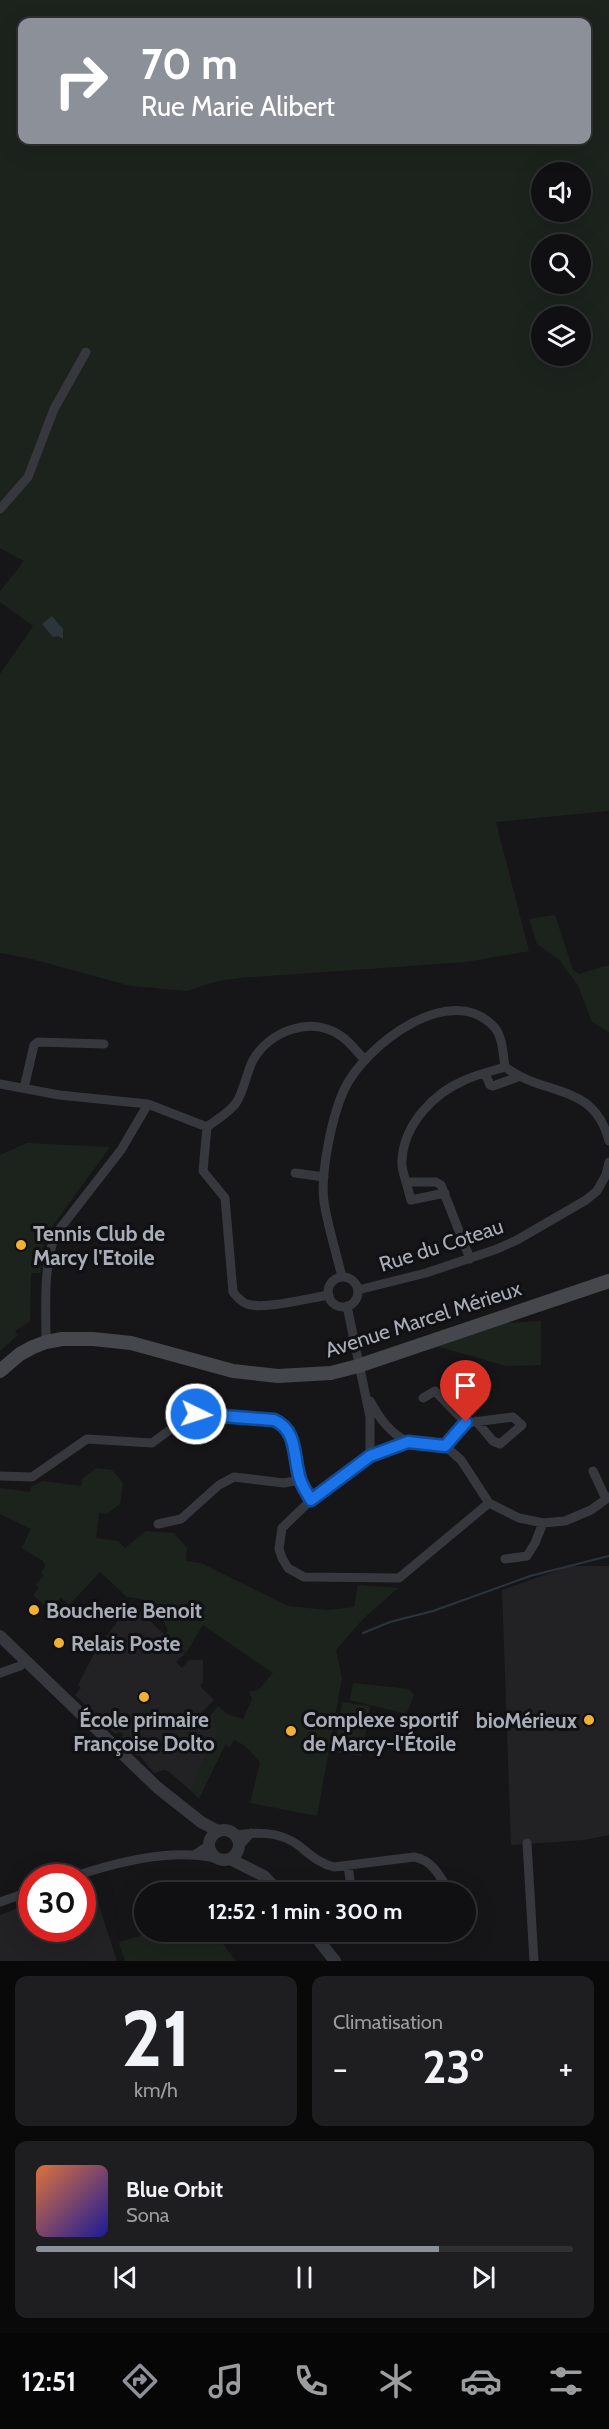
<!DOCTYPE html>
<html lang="fr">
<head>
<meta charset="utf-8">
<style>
	:root { --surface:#101012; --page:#1e1e20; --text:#f1f3f6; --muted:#9c9d9f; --line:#303032; --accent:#8c9099 }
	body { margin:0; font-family:Cabin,sans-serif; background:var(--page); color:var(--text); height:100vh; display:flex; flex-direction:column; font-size:22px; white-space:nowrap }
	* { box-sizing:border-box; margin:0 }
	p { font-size:20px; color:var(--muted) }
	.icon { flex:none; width:33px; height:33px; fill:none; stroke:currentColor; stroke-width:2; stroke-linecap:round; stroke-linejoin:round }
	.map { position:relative; height:1961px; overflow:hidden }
	.details { display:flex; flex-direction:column; gap:15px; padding:15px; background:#09090a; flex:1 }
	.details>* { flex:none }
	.top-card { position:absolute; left:18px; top:18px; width:573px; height:126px; border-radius:12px; box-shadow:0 6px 24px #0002,0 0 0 2px var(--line); background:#8c9099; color:#fff; overflow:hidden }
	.buttons { position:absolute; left:531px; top:162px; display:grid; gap:12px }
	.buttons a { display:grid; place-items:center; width:60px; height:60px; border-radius:50%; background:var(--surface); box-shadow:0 6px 24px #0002,0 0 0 2px var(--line); font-size:30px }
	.speed { position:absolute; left:18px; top:1864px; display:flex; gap:12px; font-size:30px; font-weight:700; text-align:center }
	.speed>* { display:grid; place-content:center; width:78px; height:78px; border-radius:50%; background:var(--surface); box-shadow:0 6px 24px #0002,0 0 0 2px var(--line); line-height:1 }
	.speed .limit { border:9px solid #d22; background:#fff; color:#111 }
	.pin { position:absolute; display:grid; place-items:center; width:51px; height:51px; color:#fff; margin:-62px -26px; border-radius:50% 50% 50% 0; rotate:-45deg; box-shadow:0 0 6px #0007 }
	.pin .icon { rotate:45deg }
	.me { position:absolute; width:66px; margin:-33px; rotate:94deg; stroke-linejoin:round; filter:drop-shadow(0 0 4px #0008) }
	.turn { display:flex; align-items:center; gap:21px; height:126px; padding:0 24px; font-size:27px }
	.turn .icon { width:78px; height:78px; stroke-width:2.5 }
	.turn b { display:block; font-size:42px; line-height:51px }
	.big { font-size:45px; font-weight:700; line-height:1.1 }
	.details .widget { flex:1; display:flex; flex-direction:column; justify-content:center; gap:9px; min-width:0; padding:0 21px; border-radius:12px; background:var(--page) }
	.details .dial { align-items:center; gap:0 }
	.dial b { font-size:78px; line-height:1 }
	.song { display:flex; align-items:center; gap:18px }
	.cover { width:72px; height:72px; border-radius:9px; background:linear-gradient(135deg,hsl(20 70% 55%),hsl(240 70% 35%)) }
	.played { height:6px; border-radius:3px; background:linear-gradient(90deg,var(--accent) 75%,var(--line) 75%) }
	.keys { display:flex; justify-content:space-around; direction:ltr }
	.heat { display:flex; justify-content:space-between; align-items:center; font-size:33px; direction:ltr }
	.details .tiles { flex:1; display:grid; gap:15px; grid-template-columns:1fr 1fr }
	.widget:last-child { grid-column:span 2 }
	.trip { position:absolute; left:134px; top:1882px; width:342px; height:60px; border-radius:30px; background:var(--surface); box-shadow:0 6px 24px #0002,0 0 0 2px var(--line); font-weight:700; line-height:60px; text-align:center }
	.dock { display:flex; height:96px; justify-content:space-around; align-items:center; background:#060607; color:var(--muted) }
	.dock .icon { width:42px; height:42px }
	.dock .on { color:var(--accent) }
	.dock b { font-size:27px; color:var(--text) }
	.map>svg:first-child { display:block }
	.built { fill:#222225 }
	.green { fill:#1c231d; fill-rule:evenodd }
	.water { fill:#2c353c }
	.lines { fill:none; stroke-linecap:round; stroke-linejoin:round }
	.stream { stroke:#2c353c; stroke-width:2 }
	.minor { stroke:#37383d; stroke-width:9 }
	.tertiary { stroke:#37383d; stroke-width:12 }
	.secondary { stroke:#45474d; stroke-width:14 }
	.route-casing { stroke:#114b97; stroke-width:15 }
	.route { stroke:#1a73e8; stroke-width:10 }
	.poi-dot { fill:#f2b134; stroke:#111113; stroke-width:2 }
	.labels { text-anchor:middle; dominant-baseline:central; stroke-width:6; stroke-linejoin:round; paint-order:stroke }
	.poi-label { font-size:21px; font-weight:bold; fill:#a8adb8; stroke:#111113; text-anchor:start }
	.street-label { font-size:21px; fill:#a8adb8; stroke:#111113 }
</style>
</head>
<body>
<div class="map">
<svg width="609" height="1961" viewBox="0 0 609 1961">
	<rect width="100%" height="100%" fill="#161618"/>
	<path class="built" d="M570,1566H609V1835L584,1840L511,1845L502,1590Z
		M131,1603L185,1654L176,1662L182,1668L189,1660H203V1682L200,1686L214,1700L200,1714L205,1719L211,1715L217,1726L218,1735L211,1750L205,1757L191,1791L168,1771L164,1770L154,1773L139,1755L137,1756L121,1740L123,1734L120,1732L115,1734L75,1695L81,1688L78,1685L95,1652Z
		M83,1885L94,1890L117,1961H0V1915L31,1903L32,1929H82Z"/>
	<path class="green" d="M0,0H609V811L496,822L529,951L466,962L239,978L214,982L187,991L131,986L32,959L0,953V674L33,626L0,602V591L24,561L0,548ZM22,22H586V140H22ZM542,172H580V212H542ZM542,244H580V284H542ZM542,316H580V356H542Z
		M555,915L573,970L579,974L609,965V1032L592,1022L578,985L559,960L537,944L529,919Z
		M27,1143L110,1147L44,1238L41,1273H31L30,1321L15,1331L18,1335L0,1351V1155Z
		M541,1321V1365L506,1366L436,1346L507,1323Z
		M96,1468L112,1470L123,1483L120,1504L107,1514L99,1513L96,1538L118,1541L125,1548L146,1531L174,1533L187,1548L186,1561L201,1563L288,1606L327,1610L354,1607L358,1585L398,1588L363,1619L336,1650L342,1678L317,1816L250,1803L260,1762L244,1745L234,1740L230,1747L225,1745L199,1799L191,1791C195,1780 199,1769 204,1759C214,1740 223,1737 211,1715L218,1706L229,1715L243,1719L252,1699L249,1692L258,1690L273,1673L203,1625L186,1653L165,1634L168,1631L163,1619L142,1599L127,1597L100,1572L69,1605L61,1597L49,1610L33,1595L39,1588L36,1584L44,1576L41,1573L45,1566L43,1561L22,1548L31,1529L0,1514V1488L30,1492L31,1487L43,1481L81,1486L82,1479Z
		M353,1683L409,1689L414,1695L406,1714L350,1700Z
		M342,1702L370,1706L362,1756L334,1752Z
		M154,1932H214L236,1961H125L119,1942Z"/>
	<path class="water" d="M52,616L63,629V639L58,636L53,637L42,624Z"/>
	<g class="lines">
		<path class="stream" d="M363,1633L390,1622L433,1611L530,1576L609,1556"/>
		<path class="minor" d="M0,509L28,477L54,409L86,352
			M505,1067C545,1097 594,1082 609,1141
			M485,1073L490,1085L493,1086L518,1077
			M0,1084L59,1095L148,1104L207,1127L203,1171L225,1198L233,1292C237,1297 241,1302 247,1304C265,1310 309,1298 329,1295
			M24,1088L34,1045L38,1042L104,1044
			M207,1127C216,1120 230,1112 236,1103C244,1091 246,1074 253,1060C270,1031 311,1015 341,1036C350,1042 357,1052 364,1059
			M295,1173L324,1177
			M406,1182L411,1200L445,1193
			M470,1259L441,1185L436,1182H406C404,1175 401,1167 402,1160C404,1124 434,1093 465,1080C478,1074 492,1071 505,1067
			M342,1277C336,1252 328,1227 324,1202C320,1174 332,1116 344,1090C364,1046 452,978 495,1028C503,1038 503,1055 505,1067
			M328 1292a15 15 0 1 1 30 0a15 15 0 1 1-30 0Z
			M358,1290L426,1273L497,1249L517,1240L586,1200L597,1191L606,1175L609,1162
			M347,1306L370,1417V1456
			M46,1342C46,1307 43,1268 55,1235L121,1150L148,1104
			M423,1398L435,1391L466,1423
			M370,1401C380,1419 390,1433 408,1442
			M445,1446L466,1423L513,1417L522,1425L500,1444L493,1441L476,1421
			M593,1471L606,1499
			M0,1476L32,1477L87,1439L152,1443L190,1415L203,1414L274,1420L285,1427L291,1435L300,1480L311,1500
			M489,1503L399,1578L304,1577L288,1568L282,1558L279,1549L282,1528L311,1500L370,1456L408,1442L445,1446L461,1460L489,1503L519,1518L543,1523L565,1521L591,1510L609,1497
			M158,1524L181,1519L219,1485L234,1477L284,1483L300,1480
			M505,1559L527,1556L535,1543L543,1523
			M0,1673L20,1666L26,1660
			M235,1835C256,1832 279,1831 298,1845C310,1854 318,1863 334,1867L414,1857C433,1860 441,1878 450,1893
			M527,1843L534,1961
			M239,1846L251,1833
			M196,1854L209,1845
			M348,1866L352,1893
			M69,1878C114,1863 168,1848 215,1858
			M0,1902L32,1891"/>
		<path class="tertiary" d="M0,1636L158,1788L201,1822L218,1831
			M209 1845a15 15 0 1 1 30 0a15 15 0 1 1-30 0Z
			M230,1859L264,1876L280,1893
			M312,1932L335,1961"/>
		<path class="secondary" d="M0,1371L20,1354L33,1347L46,1342L62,1339H93L131,1343L233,1371L278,1376L331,1373L358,1366L609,1281"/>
	</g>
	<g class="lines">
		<g class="route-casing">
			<path id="route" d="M196,1414L274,1420C298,1430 293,1458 300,1479C302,1486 307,1493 311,1500L370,1456L408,1442L445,1446L466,1422"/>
		</g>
		<use href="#route" class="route"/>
	</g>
	<g class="poi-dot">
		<circle cx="21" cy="1245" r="6"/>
		<circle cx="34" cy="1610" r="6"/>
		<circle cx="59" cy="1643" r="6"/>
		<circle cx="144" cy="1697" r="6"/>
		<circle cx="589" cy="1720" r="6"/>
		<circle cx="291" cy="1731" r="6"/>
	</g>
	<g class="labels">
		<g class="poi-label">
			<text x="33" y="1233">Tennis Club de<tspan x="33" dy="24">Marcy l'Etoile</tspan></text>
			<text x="46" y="1610">Boucherie Benoit</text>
			<text x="71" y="1643">Relais Poste</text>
			<text x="144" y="1719" text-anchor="middle">École primaire<tspan x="144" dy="24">Françoise Dolto</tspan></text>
			<text x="303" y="1719">Complexe sportif<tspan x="303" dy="24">de Marcy-l'Étoile</tspan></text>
			<text x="577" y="1720" text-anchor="end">bioMérieux</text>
		</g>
		<g class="street-label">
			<text transform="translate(441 1245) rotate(-18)">Rue du Coteau</text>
			<text transform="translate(423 1319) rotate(-18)">Avenue Marcel Mérieux</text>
		</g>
	</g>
</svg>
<div class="buttons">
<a><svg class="icon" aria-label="sound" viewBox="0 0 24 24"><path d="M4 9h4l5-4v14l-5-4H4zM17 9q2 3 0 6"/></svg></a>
<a><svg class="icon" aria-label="search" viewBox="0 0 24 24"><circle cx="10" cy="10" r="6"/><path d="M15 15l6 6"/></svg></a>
<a><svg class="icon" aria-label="layers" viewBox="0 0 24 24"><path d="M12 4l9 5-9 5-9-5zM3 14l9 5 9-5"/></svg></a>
</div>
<div class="speed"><div class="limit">30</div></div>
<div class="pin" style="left:466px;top:1422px;background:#d93025"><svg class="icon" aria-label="arrive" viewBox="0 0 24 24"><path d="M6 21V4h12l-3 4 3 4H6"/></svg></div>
<svg class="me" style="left:196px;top:1414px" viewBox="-20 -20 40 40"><circle r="17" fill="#1a73e8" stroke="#fff" stroke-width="3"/><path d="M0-11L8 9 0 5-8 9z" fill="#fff"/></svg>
<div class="trip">12:52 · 1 min · 300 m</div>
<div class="top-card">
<div class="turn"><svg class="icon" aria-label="right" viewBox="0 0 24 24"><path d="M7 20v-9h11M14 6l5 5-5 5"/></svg><div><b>70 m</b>Rue Marie Alibert</div></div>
</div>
</div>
<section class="details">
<div class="tiles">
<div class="widget dial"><b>21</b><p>km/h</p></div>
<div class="widget"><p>Climatisation</p>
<div class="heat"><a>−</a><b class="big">23°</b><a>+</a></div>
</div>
<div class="widget">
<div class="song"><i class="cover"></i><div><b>Blue Orbit</b><p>Sona</p></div></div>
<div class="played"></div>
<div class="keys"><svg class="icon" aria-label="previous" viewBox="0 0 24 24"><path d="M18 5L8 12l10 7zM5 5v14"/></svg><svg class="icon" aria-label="pause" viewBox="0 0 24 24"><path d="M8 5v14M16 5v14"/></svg><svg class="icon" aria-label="next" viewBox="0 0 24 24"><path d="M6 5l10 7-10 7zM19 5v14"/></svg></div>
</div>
</div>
</section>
<nav class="dock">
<b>12:51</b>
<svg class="icon on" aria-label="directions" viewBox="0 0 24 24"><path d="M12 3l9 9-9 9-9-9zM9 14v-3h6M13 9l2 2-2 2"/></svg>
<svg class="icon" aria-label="music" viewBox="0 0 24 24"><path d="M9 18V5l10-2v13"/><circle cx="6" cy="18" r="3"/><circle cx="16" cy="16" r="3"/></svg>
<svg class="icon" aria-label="phone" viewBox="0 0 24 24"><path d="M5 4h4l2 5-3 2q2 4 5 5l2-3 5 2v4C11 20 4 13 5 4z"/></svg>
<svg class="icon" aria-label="climate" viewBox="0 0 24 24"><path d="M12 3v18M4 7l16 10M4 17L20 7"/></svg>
<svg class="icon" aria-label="car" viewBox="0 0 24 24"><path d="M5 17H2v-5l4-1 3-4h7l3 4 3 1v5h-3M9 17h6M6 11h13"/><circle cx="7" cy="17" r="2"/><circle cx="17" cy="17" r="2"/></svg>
<svg class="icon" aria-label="filters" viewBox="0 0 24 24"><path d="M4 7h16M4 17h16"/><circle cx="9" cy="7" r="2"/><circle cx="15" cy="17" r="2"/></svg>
</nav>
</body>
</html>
